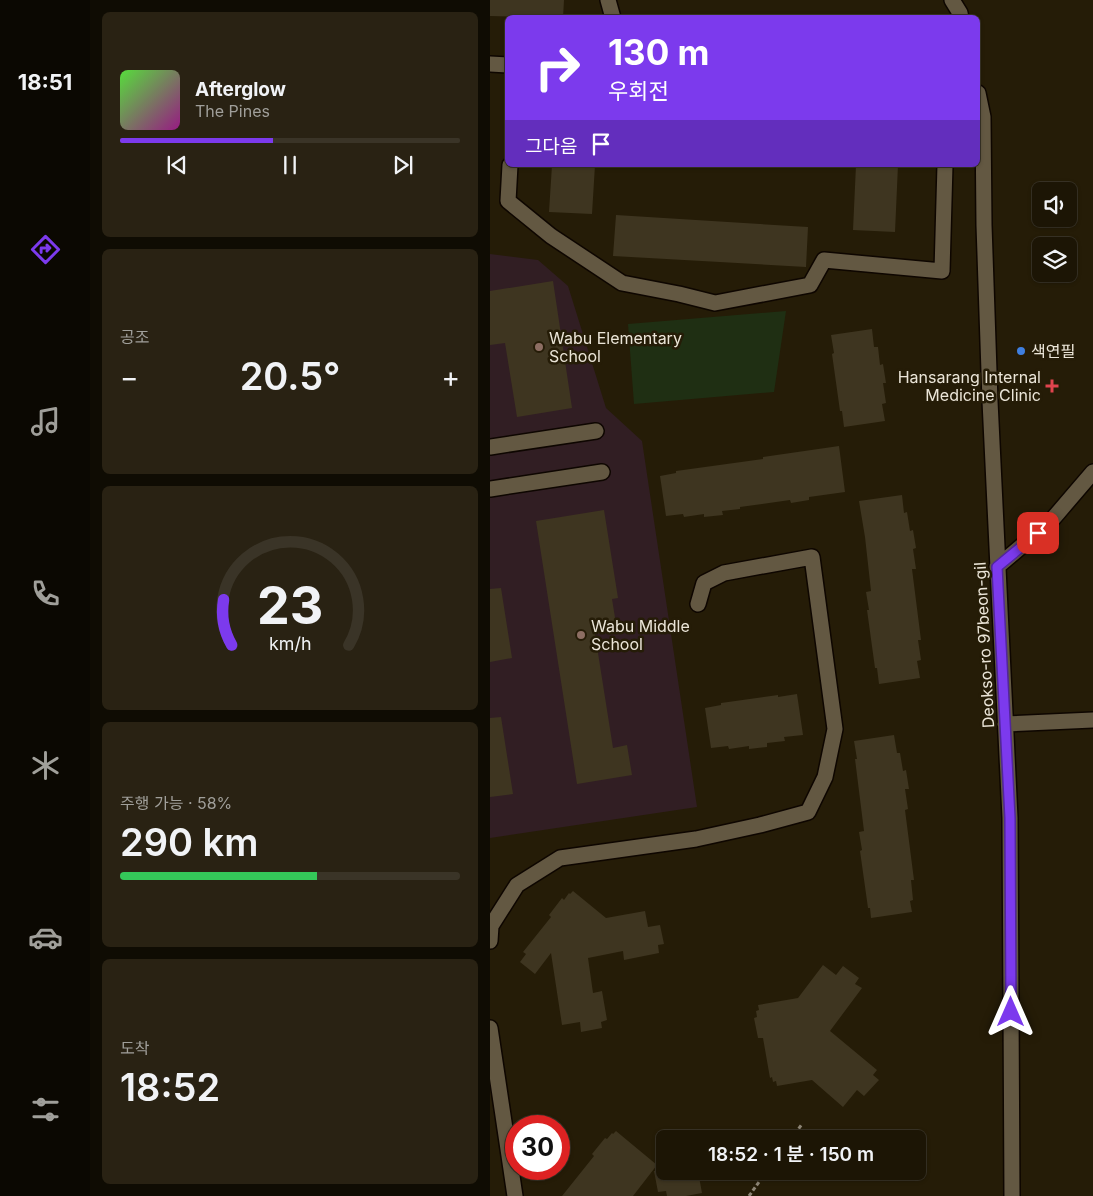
<!DOCTYPE html>
<html lang="ko">
<head>
<meta charset="utf-8">
<style>
	:root { --surface:#1c1505; --page:#292213; --text:#f1f3f6; --muted:#a09f9a; --line:#3a3427; --accent:#7c3aed }
	body { margin:0; font-family:Inter,"Noto Sans KR",sans-serif; background:var(--page); color:var(--text); height:100vh; display:flex; flex-direction:column; font-size:19px; white-space:nowrap }
	* { box-sizing:border-box; margin:0 }
	p { font-size:16px; color:var(--muted) }
	.icon { flex:none; width:28px; height:28px; fill:none; stroke:currentColor; stroke-width:2; stroke-linecap:round; stroke-linejoin:round }
	.map { position:relative; flex:1; overflow:hidden }
	.drawer { display:flex; flex-direction:column; gap:12px; padding:12px; background:#0f0c03; width:400px }
	.drawer>* { flex:none }
	.guide { position:absolute; left:15px; top:15px; width:475px; height:152px; border-radius:8px; box-shadow:0 1px 4px #0004,0 0 0 1px var(--line); background:#7c3aed; color:#fff; overflow:hidden }
	.buttons { position:absolute; left:542px; top:182px; display:grid; gap:10px }
	.buttons a { display:grid; place-items:center; width:45px; height:45px; border-radius:8px; background:var(--surface); box-shadow:0 1px 4px #0004,0 0 0 1px var(--line); font-size:25px }
	.speed { position:absolute; left:15px; top:1115px; display:flex; gap:10px; font-size:25px; font-weight:700; text-align:center }
	.speed>* { display:grid; place-content:center; width:65px; height:65px; border-radius:50%; background:var(--surface); box-shadow:0 1px 4px #0004,0 0 0 1px var(--line); line-height:1 }
	.speed .limit { border:8px solid #d22; background:#fff; color:#111 }
	.pin { position:absolute; display:grid; place-items:center; width:42px; height:42px; color:#fff; margin:-21px; border-radius:10px; box-shadow:0 2px 8px #0006 }
	.me { position:absolute; width:55px; margin:-28px; rotate:0deg; stroke-linejoin:round; filter:drop-shadow(0 0 4px #0008) }
	.turn { display:flex; align-items:center; gap:18px; height:105px; padding:0 20px; font-size:22px }
	.turn .icon { width:65px; height:65px; stroke-width:2.5 }
	.turn b { display:block; font-size:35px; line-height:42px }
	.then { display:flex; align-items:center; height:48px; padding:0 20px; background:#0003; gap:10px; font-size:19px }
	.big { font-size:38px; font-weight:600; line-height:1.1 }
	.drawer .card { flex:1; display:flex; flex-direction:column; justify-content:center; gap:8px; min-width:0; padding:0 18px; border-radius:8px; background:var(--page) }
	.drawer .dial { align-items:center; gap:0 }
	.dial svg { height:130px; overflow:visible; fill:none; stroke:var(--line); stroke-width:7; stroke-linecap:round; text-anchor:middle }
	.dial text { fill:var(--text); stroke:none }
	.song { display:flex; align-items:center; gap:15px }
	.cover { width:60px; height:60px; border-radius:8px; background:linear-gradient(135deg,hsl(110 70% 55%),hsl(310 70% 35%)) }
	.played { height:5px; border-radius:2px; background:linear-gradient(90deg,var(--accent) 45%,var(--line) 45%) }
	.keys { display:flex; justify-content:space-around; direction:ltr }
	.heat { display:flex; justify-content:space-between; align-items:center; font-size:28px; direction:ltr }
	.charge { height:8px; border-radius:4px; background:linear-gradient(90deg,#34c759 58%,var(--line) 0) }
	.trip { position:absolute; left:166px; top:1130px; width:270px; height:50px; border-radius:8px; background:var(--surface); box-shadow:0 1px 4px #0004,0 0 0 1px var(--line); font-weight:600; line-height:50px; text-align:center }
	main { display:flex; flex:1; min-height:0 }
	.dock { display:flex; flex-direction:column; width:90px; justify-content:space-around; align-items:center; background:#0b0802; color:var(--muted) }
	.dock .icon { width:35px; height:35px }
	.dock .selected { color:var(--accent) }
	.dock b { font-size:22px; color:var(--text) }
	.map>svg:first-child { display:block }
	.education { fill:#311e23 }
	.green { fill:#1f2f13 }
	.building { fill:#3e3520 }
	.lines { fill:none; stroke-linecap:round; stroke-linejoin:round }
	.minor-casing { stroke:#0e0600; stroke-width:18 }
	.path { stroke:#8d8575; stroke-width:3; stroke-dasharray:4 2.5; stroke-linecap:butt }
	.minor { stroke:#635842; stroke-width:15 }
	.route-casing { stroke:#51269a; stroke-width:12 }
	.route { stroke:#7c3aed; stroke-width:9 }
	.education-dot { fill:#8d6e63; stroke:#251c07; stroke-width:2 }
	.shop-dot { fill:#3f7fe0; stroke:#251c07; stroke-width:2 }
	.health-dot { fill:#e0444e; stroke:#251c07; stroke-width:2 }
	.labels { text-anchor:middle; dominant-baseline:central; stroke-width:5; stroke-linejoin:round; paint-order:stroke }
	.poi-label { font-size:16px; fill:#ebe5d8; stroke:#251c07; text-anchor:start }
	.street-label { font-size:16px; fill:#ebe5d8; stroke:#251c07 }
</style>
</head>
<body>
<main>
<nav class="dock">
<b>18:51</b>
<svg class="icon selected" aria-label="directions" viewBox="0 0 24 24"><path d="M12 3l9 9-9 9-9-9zM9 14v-3h6M13 9l2 2-2 2"/></svg>
<svg class="icon" aria-label="music" viewBox="0 0 24 24"><path d="M9 18V5l10-2v13"/><circle cx="6" cy="18" r="3"/><circle cx="16" cy="16" r="3"/></svg>
<svg class="icon" aria-label="phone" viewBox="0 0 24 24"><path d="M5 4h4l2 5-3 2q2 4 5 5l2-3 5 2v4C11 20 4 13 5 4z"/></svg>
<svg class="icon" aria-label="climate" viewBox="0 0 24 24"><path d="M12 3v18M4 7l16 10M4 17L20 7"/></svg>
<svg class="icon" aria-label="car" viewBox="0 0 24 24"><path d="M5 17H2v-5l4-1 3-4h7l3 4 3 1v5h-3M9 17h6M6 11h13"/><circle cx="7" cy="17" r="2"/><circle cx="17" cy="17" r="2"/></svg>
<svg class="icon" aria-label="filters" viewBox="0 0 24 24"><path d="M4 7h16M4 17h16"/><circle cx="9" cy="7" r="2"/><circle cx="15" cy="17" r="2"/></svg>
</nav>
<section class="drawer">
<div class="card">
<div class="song"><i class="cover"></i><div><b>Afterglow</b><p>The Pines</p></div></div>
<div class="played"></div>
<div class="keys"><svg class="icon" aria-label="previous" viewBox="0 0 24 24"><path d="M18 5L8 12l10 7zM5 5v14"/></svg><svg class="icon" aria-label="pause" viewBox="0 0 24 24"><path d="M8 5v14M16 5v14"/></svg><svg class="icon" aria-label="next" viewBox="0 0 24 24"><path d="M6 5l10 7-10 7zM19 5v14"/></svg></div>
</div>
<div class="card"><p>공조</p>
<div class="heat"><a>−</a><b class="big">20.5°</b><a>+</a></div>
</div>
<div class="card dial"><svg viewBox="0 0 100 80">
<path d="M14 69A42 42 0 1 1 86 69"/>
<path d="M14 69A42 42 0 0 1 9 41" stroke="#7c3aed"/>
<text x="50" y="56" font-size="32" font-weight="700">23</text>
<text x="50" y="72" font-size="11">km/h</text>
</svg></div>
<div class="card"><p>주행 가능 · 58%</p><b class="big">290 km</b><div class="charge"></div></div>
<div class="card"><p>도착</p><b class="big">18:52</b></div>
</section>
<div class="map">
<svg width="603" height="1196" viewBox="0 0 603 1196">
	<rect width="100%" height="100%" fill="#251c07"/>
	<path class="education" d="M0,254L48,260L78,286L116,408L152,441L207,807L0,838Z"/>
	<path class="green" d="M296,311L284,392L144,404L138,324Z"/>
	<path class="building" d="M0,0H74L73,18L0,16Z
		M62,165H105L102,214L59,212Z
		M366,165H408L405,232L363,230Z
		M126,215L318,227L316,267L123,256Z
		M63,281L82,408L27,417L15,343L0,345V291Z
		M382,329L384,347H388L390,365L393,364L396,383H393L396,403L392,404L395,421L354,427L352,411H350L342,354L344,353L341,335Z
		M349,446L355,492L319,497V500L301,503L300,500L250,507V509L232,511L233,515L214,517V514L194,517L193,514L176,516L170,476L186,473V471L273,459V457Z
		M412,495L414,513L417,512L420,531L423,530L426,548L423,549L426,569H422L431,640H428L431,660L427,661L430,678L389,684L387,668H385L377,610H379L376,592L381,591L375,537L369,501Z
		M114,510L128,598L122,599L127,630L105,634L123,748L137,745L142,775L87,784L46,521Z
		M11,588L22,658L0,662V589Z
		M307,694L313,735L294,737L295,741L277,743V747L259,749V746L239,749L238,746L221,748L215,708L231,705V703L288,695V697Z
		M11,717L23,794L0,797V718Z
		M404,735L407,753H410L413,771L416,770L419,789H415L418,809L415,810L424,880H421L423,900L420,901L422,912L381,918L380,908H378L370,851L372,850L369,832L374,831L365,759H367L364,741Z
		M83,891L116,918L155,911L158,927L170,925L174,944L168,945L169,953L134,960L133,951L98,958L103,993L112,991L117,1020L111,1022L112,1028L91,1032L90,1022L72,1025L61,953L45,974L30,962L36,954L33,952L61,917L59,915L72,898L74,900L79,893L80,894Z
		M333,965L346,975L353,966L369,978L365,984L372,988L340,1031L387,1070L383,1075L389,1080L374,1096L367,1090L353,1107L322,1080L287,1086L286,1081L283,1082L282,1077L280,1078L273,1038H268L264,1018L267,1017L266,1011L269,1010L268,1005L308,998Z
		M126,1131L167,1165L143,1196H72L104,1156L102,1154L115,1138L117,1139L122,1133L123,1134Z
		M164,1171H208L212,1193L196,1196H177L176,1191L168,1192Z"/>
	<g class="lines">
		<g class="minor-casing">
			<path id="minor" d="M118,0L123,18
				M462,0L470,13L471,18
				M0,64L18,65
				M488,93L493,117L494,225L500,401L520,818L522,1196
				M20,165L18,201L61,236L132,283L189,294L225,303L320,285L334,260L452,271L455,165
				M0,447L106,431
				M0,489L112,472
				M507,567L561,521L603,472
				M515,724L603,720
				M0,941L1,926L27,885L70,858L206,839L270,825L318,812L335,777L345,729L322,557L234,573L214,583L208,604
				M0,1028L25,1196"/>
		</g>
		<path class="path" d="M301,1139L312,1124
			M259,1196L277,1171"/>
		<use href="#minor" class="minor"/>
	</g>
	<g class="lines">
		<g class="route-casing">
			<path id="route" d="M521,1012L520,818L507,567L548,533"/>
		</g>
		<use href="#route" class="route"/>
	</g>
	<g class="education-dot">
		<circle cx="49" cy="347" r="5"/>
		<circle cx="91" cy="635" r="5"/>
	</g>
	<circle class="shop-dot" cx="531" cy="351" r="5"/>
	<path class="health-dot" d="M559.5 378.5h5v5h5v5h-5v5h-5v-5h-5v-5h5z"/>
	<g class="labels">
		<g class="poi-label">
			<text x="59" y="338">Wabu Elementary<tspan x="59" dy="18">School</tspan></text>
			<text x="541" y="351">색연필</text>
			<text x="551" y="377" text-anchor="end">Hansarang Internal<tspan x="551" dy="18">Medicine Clinic</tspan></text>
			<text x="101" y="626">Wabu Middle<tspan x="101" dy="18">School</tspan></text>
		</g>
		<g class="street-label">
			<text transform="translate(494 645) rotate(-93)">Deokso-ro 97beon-gil</text>
		</g>
	</g>
</svg>
<div class="buttons">
<a><svg class="icon" aria-label="sound" viewBox="0 0 24 24"><path d="M4 9h4l5-4v14l-5-4H4zM17 9q2 3 0 6"/></svg></a>
<a><svg class="icon" aria-label="layers" viewBox="0 0 24 24"><path d="M12 4l9 5-9 5-9-5zM3 14l9 5 9-5"/></svg></a>
</div>
<div class="speed"><div class="limit">30</div></div>
<div class="pin" style="left:548px;top:533px;background:#d93025"><svg class="icon" aria-label="arrive" viewBox="0 0 24 24"><path d="M6 21V4h12l-3 4 3 4H6"/></svg></div>
<svg class="me" style="left:521px;top:1012px" viewBox="-20 -20 40 40"><path d="M0-17L14 15 0 8-14 15z" fill="#7c3aed" stroke="#fff" stroke-width="4"/></svg>
<div class="trip">18:52 · 1 분 · 150 m</div>
<div class="guide">
<div class="turn"><svg class="icon" aria-label="right" viewBox="0 0 24 24"><path d="M7 20v-9h11M14 6l5 5-5 5"/></svg><div><b>130 m</b>우회전</div></div>
<div class="then">그다음<svg class="icon" aria-label="arrive" viewBox="0 0 24 24"><path d="M6 21V4h12l-3 4 3 4H6"/></svg></div>
</div>
</div>
</main>
</body>
</html>
